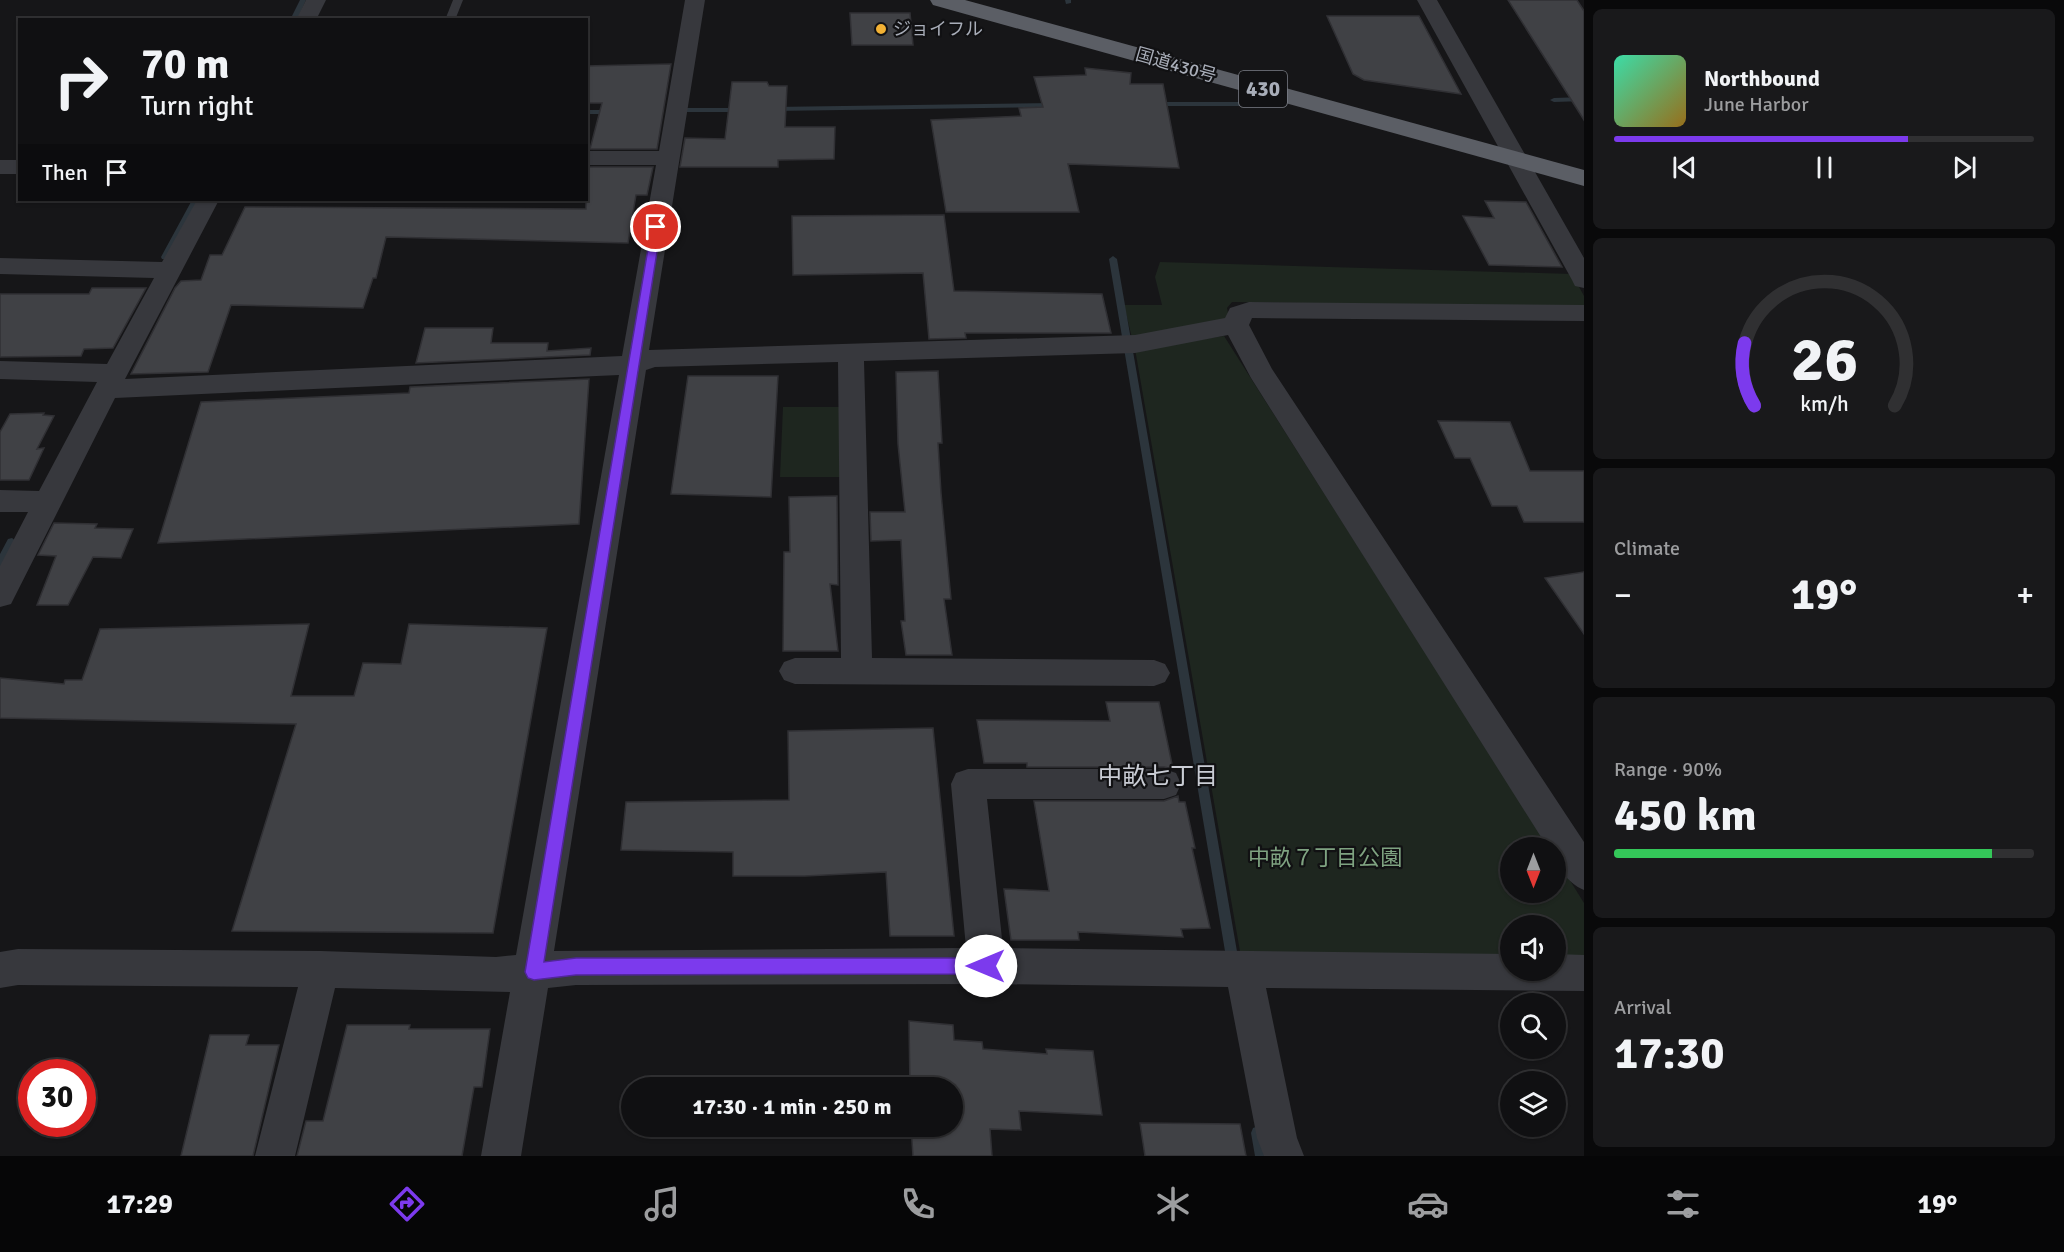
<!DOCTYPE html>
<html lang="en">
<head>
<meta charset="utf-8">
<style>
	:root { --surface:#101012; --page:#19191b; --text:#f1f3f6; --muted:#9c9d9f; --line:#303032; --accent:#7c3aed }
	body { margin:0; font-family:Signika,"Noto Sans JP",sans-serif; background:var(--page); color:var(--text); height:100vh; display:flex; flex-direction:column; font-size:22px; white-space:nowrap }
	* { box-sizing:border-box; margin:0 }
	p { font-size:20px; color:var(--muted) }
	.icon { flex:none; width:33px; height:33px; fill:none; stroke:currentColor; stroke-width:2; stroke-linecap:round; stroke-linejoin:round }
	.map { position:relative; flex:1; overflow:hidden }
	.drawer { display:flex; flex-direction:column; gap:9px; padding:9px; background:#09090a; width:480px }
	.drawer>* { flex:none }
	.top-card { position:absolute; left:18px; top:18px; width:570px; height:183px; border-radius:0px; box-shadow:0 2px 4px #0004,0 0 0 2px var(--line); background:#101012; color:var(--text); overflow:hidden }
	.needle { width:39px; rotate:180deg }
	.buttons { position:absolute; left:1500px; top:837px; display:grid; gap:12px }
	.buttons a { display:grid; place-items:center; width:66px; height:66px; border-radius:50%; background:var(--surface); box-shadow:0 2px 4px #0004,0 0 0 2px var(--line); font-size:30px }
	.speed { position:absolute; left:18px; top:1059px; display:flex; gap:12px; font-size:30px; font-weight:700; text-align:center }
	.speed>* { display:grid; place-content:center; width:78px; height:78px; border-radius:50%; background:var(--surface); box-shadow:0 2px 4px #0004,0 0 0 2px var(--line); line-height:1 }
	.speed .limit { border:9px solid #d22; background:#fff; color:#111 }
	.pin { position:absolute; display:grid; place-items:center; width:51px; height:51px; color:#fff; margin:-26px; border:3px solid #fff; border-radius:50%; box-shadow:0 2px 6px #0007 }
	.me { position:absolute; width:66px; margin:-33px; rotate:270deg; stroke-linejoin:round; filter:drop-shadow(0 0 4px #0008) }
	.turn { display:flex; align-items:center; gap:21px; height:126px; padding:0 24px; font-size:27px }
	.turn .icon { width:78px; height:78px; stroke-width:2.5 }
	.turn b { display:block; font-size:42px; line-height:51px }
	.then { display:flex; align-items:center; height:57px; padding:0 24px; background:#0003; gap:12px; font-size:22px }
	.big { font-size:45px; font-weight:800; line-height:1.1 }
	.drawer .card { flex:1; display:flex; flex-direction:column; justify-content:center; gap:9px; min-width:0; padding:0 21px; border-radius:9px; background:var(--page) }
	.drawer .dial { align-items:center; gap:0 }
	.dial svg { height:156px; overflow:visible; fill:none; stroke:var(--line); stroke-width:7; stroke-linecap:round; text-anchor:middle }
	.dial text { fill:var(--text); stroke:none }
	.song { display:flex; align-items:center; gap:18px }
	.cover { width:72px; height:72px; border-radius:9px; background:linear-gradient(135deg,hsl(160 70% 55%),hsl(40 70% 35%)) }
	.played { height:6px; border-radius:3px; background:linear-gradient(90deg,var(--accent) 70%,var(--line) 70%) }
	.keys { display:flex; justify-content:space-around; direction:ltr }
	.heat { display:flex; justify-content:space-between; align-items:center; font-size:33px; direction:ltr }
	.charge { height:9px; border-radius:4px; background:linear-gradient(90deg,#34c759 90%,var(--line) 0) }
	.trip { position:absolute; left:621px; top:1077px; width:342px; height:60px; border-radius:30px; background:var(--surface); box-shadow:0 2px 4px #0004,0 0 0 2px var(--line); font-weight:800; line-height:60px; text-align:center }
	.dock { display:flex; height:96px; justify-content:space-around; align-items:center; background:#060607; color:var(--muted) }
	.dock .icon { width:42px; height:42px }
	.dock .on { color:var(--accent) }
	.dock b { font-size:27px; color:var(--text) }
	main { display:flex; flex:1; min-height:0 }
	.map>svg:first-child { display:block }
	.green { fill:#1e261f }
	.lines { fill:none; stroke-linecap:round; stroke-linejoin:round }
	.stream { fill:#2c353c; fill-rule:evenodd }
	.building { fill:#404145; stroke:#303034; stroke-width:1.5 }
	.service { fill:#37383d; fill-rule:evenodd }
	.minor { fill:#37383d; fill-rule:evenodd }
	.trunk { fill:#5b5e65; fill-rule:evenodd }
	.route { fill:#7c3aed; stroke:#51269a; stroke-width:1.5 }
	.poi-dot { fill:#f2b134; stroke:#111113; stroke-width:2 }
	.labels { text-anchor:middle; dominant-baseline:central; stroke-width:4.5; stroke-linejoin:round; paint-order:stroke }
	.far-poi-label { font-size:18px; fill:#a8adb8; stroke:#111113; text-anchor:start }
	.far-street-label { font-size:18px; fill:#a8adb8; stroke:#111113 }
	.shield { fill:#111113; stroke:#7b7e86; stroke-width:1.5 }
	.shield-label { font-size:21px; font-weight:bold; fill:#a8adb8 }
	.park-label { font-size:22px; fill:#7fa381; stroke:#111113 }
	.neighbourhood-label { font-size:24px; fill:#c9ccd4; stroke:#111113 }
</style>
</head>
<body>
<main>
<div class="map">
<svg width="1584" height="1156" viewBox="0 0 1584 1156">
	<rect width="100%" height="100%" fill="#161618"/>
	<path class="green" d="M1160,262L1572,274L1584,296V307L1232,302L1227,308L1229,319L1132,338L1124,305H1162L1155,277Z
		M1224,336L1549,847L1510,848V892H1556V858L1584,903V955L1556,956V926H1510V958L1241,957L1135,349Z
		M783,407H843L844,477H780Z"/>
	<g class="lines">
		<path class="stream" d="M300,0H306L297,20H290Z
			M1065,0H1071V3L1066,4Z
			M1584,97V101L1554,102L1550,100L1554,98Z
			M1151,102H1244L1248,104L1244,106H1151Z
			M1055,103H1058V107L773,111L769,109L773,107Z
			M686,108H743L747,110L743,112H686Z
			M586,110H613L617,112L613,114H586Z
			M192,200H200L168,259H162L161,257Z
			M1113,256L1117,259L1239,963L1238,968L1233,969L1228,968L1227,963L1109,259Z
			M12,538L17,542L4,567L0,568V554L8,539Z
			M1258,1126L1263,1128L1269,1156H1255L1251,1133L1253,1128Z"/>
	</g>
	<path class="building" d="M1508,0H1577L1584,11V120Z
		M850,13H910L913,45H852Z
		M1327,16H1419L1461,94L1364,80L1353,74Z
		M671,64L657,149H590L602,103H586V66Z
		M1085,68L1131,73L1130,84H1163L1179,168L1068,164L1079,212H946L931,120L1021,116L1019,108L1043,107L1034,77L1086,75Z
		M732,82H767L769,86H787L785,127H835L834,159L778,160V167H680L685,138L725,139Z
		M586,167H653L647,195H636L628,243L386,237L376,278H373L363,308L231,305L208,372L131,374L175,288L181,281L201,280L210,255H222L245,207L586,209Z
		M1485,201L1526,202L1562,267L1489,265L1463,216L1494,218Z
		M944,215L954,291L1102,294L1111,333H965L966,338L929,339L923,273L793,275L792,216Z
		M92,288H146L113,348L84,349L81,356L0,357V294H89Z
		M425,328H493L491,343H548L547,351L591,348L590,355L416,363Z
		M938,371L942,443H938L941,493L951,599H944L952,655H906L901,621H905L901,540L871,541L870,512H905L898,444L896,372Z
		M688,376H778L771,497L671,494Z
		M589,379L579,524L158,543L201,402L409,393L410,387Z
		M44,413L43,415L54,416L37,449L44,448L29,480H0V432L10,414Z
		M1438,421L1510,422L1530,471H1584V522H1524L1517,506H1492L1470,458H1455Z
		M837,496L838,585L830,584L838,651H783L784,552H790L789,497Z
		M54,523L97,524L95,528L133,529L121,558L93,557L68,605H37L56,556L38,555Z
		M1584,572V634L1545,578Z
		M309,624L291,696H354L363,663L401,664L409,624L547,628L493,933L232,931L296,724L0,718V678L64,684L65,680H82L100,629Z
		M1106,702H1159L1173,769L1164,767H1027V763H984L977,720L1110,721Z
		M933,728L954,936H890L886,872L805,876H733V852L621,850L626,802L789,800L788,731Z
		M1178,796L1179,802H1185L1195,848H1192L1210,928L1181,929L1183,937L1078,932L1079,940H1011L1004,889L1049,891L1034,801H1164Z
		M909,1021L953,1025L954,1040L982,1042L983,1049L1047,1054L1046,1049L1093,1051L1102,1115L1019,1111L1021,1130L990,1129L992,1156H913L911,1126H952V1088H910Z
		M347,1025H410L409,1029H490L482,1087H474L462,1156H297L306,1121H323Z
		M210,1035H249L246,1045H279L253,1156H181Z
		M1140,1123L1240,1124L1246,1156H1145Z"/>
	<g class="lines">
		<path class="service" d="M453,0H463L455,20H445Z"/>
		<path class="minor" d="M306,0H326L316,20H296Z
			M685,0H705L649,350L1135,335L1225,318L1230,308L1249,302L1584,305V321L1252,318L1249,325L1272,369L1584,842V890C1567,883 1556,866 1556,848H1548L1251,378L1228,335L1135,353L864,361L872,658L1154,660L1165,664L1170,673L1165,682L1154,686L795,684L784,680L779,671L784,662L795,658H841L838,362L655,367L646,370L554,951L966,948L951,784L956,773L968,769H1164L1176,773L1181,784L1176,795L1164,799H987L1003,948L1510,954V970H1556V954L1584,955V991L1266,988L1297,1138L1304,1156H1264L1257,1138L1228,987L986,984L576,985L548,988L521,1156H481L510,992L335,988L295,1156H255L298,987L18,985L0,988V952L18,949L321,951L496,957L516,955L619,375L115,398L11,604L0,607V566L28,512H0V490L39,491L97,382L0,379V361L107,364L154,278L0,274V258L162,262L197,200H219L125,379L622,356L656,165H586V151H659Z
			M1417,0H1437L1584,258V288L1575,286L1572,280Z
			M0,160H20V174H0Z"/>
		<path class="trunk" d="M930,0H965L1584,170V186L933,5Z"/>
	</g>
	<path class="route" d="M652,225L661,227L544,962L576,958H986L992,960L995,966L992,972L986,974L576,975L534,980L528,978L525,972Z"/>
	<circle class="poi-dot" cx="881" cy="29" r="6"/>
	<g class="labels">
		<g class="far-poi-label">
			<text x="893" y="29">ジョイフル</text>
		</g>
		<g class="far-street-label">
			<text transform="translate(1176 65) rotate(16)">国道430号</text>
		</g>
		<rect class="shield" x="1239" y="71" width="48" height="36" rx="4.5"/>
		<g class="shield-label">
			<text x="1263" y="89">430</text>
		</g>
		<g class="park-label">
			<text x="1325" y="857">中畝７丁目公園</text>
		</g>
		<g class="neighbourhood-label">
			<text x="1158" y="776">中畝七丁目</text>
		</g>
	</g>
</svg>
<div class="buttons">
<a><svg class="needle" viewBox="-14 -14 28 28"><path d="M0-13l5 13h-10z" fill="#e53935"/><path d="M0 13l5-13h-10z" fill="#9c9d9f"/></svg></a>
<a><svg class="icon" aria-label="sound" viewBox="0 0 24 24"><path d="M4 9h4l5-4v14l-5-4H4zM17 9q2 3 0 6"/></svg></a>
<a><svg class="icon" aria-label="search" viewBox="0 0 24 24"><circle cx="10" cy="10" r="6"/><path d="M15 15l6 6"/></svg></a>
<a><svg class="icon" aria-label="layers" viewBox="0 0 24 24"><path d="M12 4l9 5-9 5-9-5zM3 14l9 5 9-5"/></svg></a>
</div>
<div class="speed"><div class="limit">30</div></div>
<div class="pin" style="left:656px;top:227px;background:#d93025"><svg class="icon" aria-label="arrive" viewBox="0 0 24 24"><path d="M6 21V4h12l-3 4 3 4H6"/></svg></div>
<svg class="me" style="left:986px;top:966px" viewBox="-20 -20 40 40"><circle r="19" fill="#fff"/><path d="M0-13L10 11 0 6-10 11z" fill="#7c3aed"/></svg>
<div class="trip">17:30 · 1 min · 250 m</div>
<div class="top-card">
<div class="turn"><svg class="icon" aria-label="right" viewBox="0 0 24 24"><path d="M7 20v-9h11M14 6l5 5-5 5"/></svg><div><b>70 m</b>Turn right</div></div>
<div class="then">Then<svg class="icon" aria-label="arrive" viewBox="0 0 24 24"><path d="M6 21V4h12l-3 4 3 4H6"/></svg></div>
</div>
</div>
<section class="drawer">
<div class="card">
<div class="song"><i class="cover"></i><div><b>Northbound</b><p>June Harbor</p></div></div>
<div class="played"></div>
<div class="keys"><svg class="icon" aria-label="previous" viewBox="0 0 24 24"><path d="M18 5L8 12l10 7zM5 5v14"/></svg><svg class="icon" aria-label="pause" viewBox="0 0 24 24"><path d="M8 5v14M16 5v14"/></svg><svg class="icon" aria-label="next" viewBox="0 0 24 24"><path d="M6 5l10 7-10 7zM19 5v14"/></svg></div>
</div>
<div class="card dial"><svg viewBox="0 0 100 80">
<path d="M14 69A42 42 0 1 1 86 69"/>
<path d="M14 69A42 42 0 0 1 9 37" stroke="#7c3aed"/>
<text x="50" y="56" font-size="32" font-weight="700">26</text>
<text x="50" y="72" font-size="11">km/h</text>
</svg></div>
<div class="card"><p>Climate</p>
<div class="heat"><a>−</a><b class="big">19°</b><a>+</a></div>
</div>
<div class="card"><p>Range · 90%</p><b class="big">450 km</b><div class="charge"></div></div>
<div class="card"><p>Arrival</p><b class="big">17:30</b></div>
</section>
</main>
<nav class="dock">
<b>17:29</b>
<svg class="icon on" aria-label="directions" viewBox="0 0 24 24"><path d="M12 3l9 9-9 9-9-9zM9 14v-3h6M13 9l2 2-2 2"/></svg>
<svg class="icon" aria-label="music" viewBox="0 0 24 24"><path d="M9 18V5l10-2v13"/><circle cx="6" cy="18" r="3"/><circle cx="16" cy="16" r="3"/></svg>
<svg class="icon" aria-label="phone" viewBox="0 0 24 24"><path d="M5 4h4l2 5-3 2q2 4 5 5l2-3 5 2v4C11 20 4 13 5 4z"/></svg>
<svg class="icon" aria-label="climate" viewBox="0 0 24 24"><path d="M12 3v18M4 7l16 10M4 17L20 7"/></svg>
<svg class="icon" aria-label="car" viewBox="0 0 24 24"><path d="M5 17H2v-5l4-1 3-4h7l3 4 3 1v5h-3M9 17h6M6 11h13"/><circle cx="7" cy="17" r="2"/><circle cx="17" cy="17" r="2"/></svg>
<svg class="icon" aria-label="filters" viewBox="0 0 24 24"><path d="M4 7h16M4 17h16"/><circle cx="9" cy="7" r="2"/><circle cx="15" cy="17" r="2"/></svg>
<b>19°</b>
</nav>
</body>
</html>
